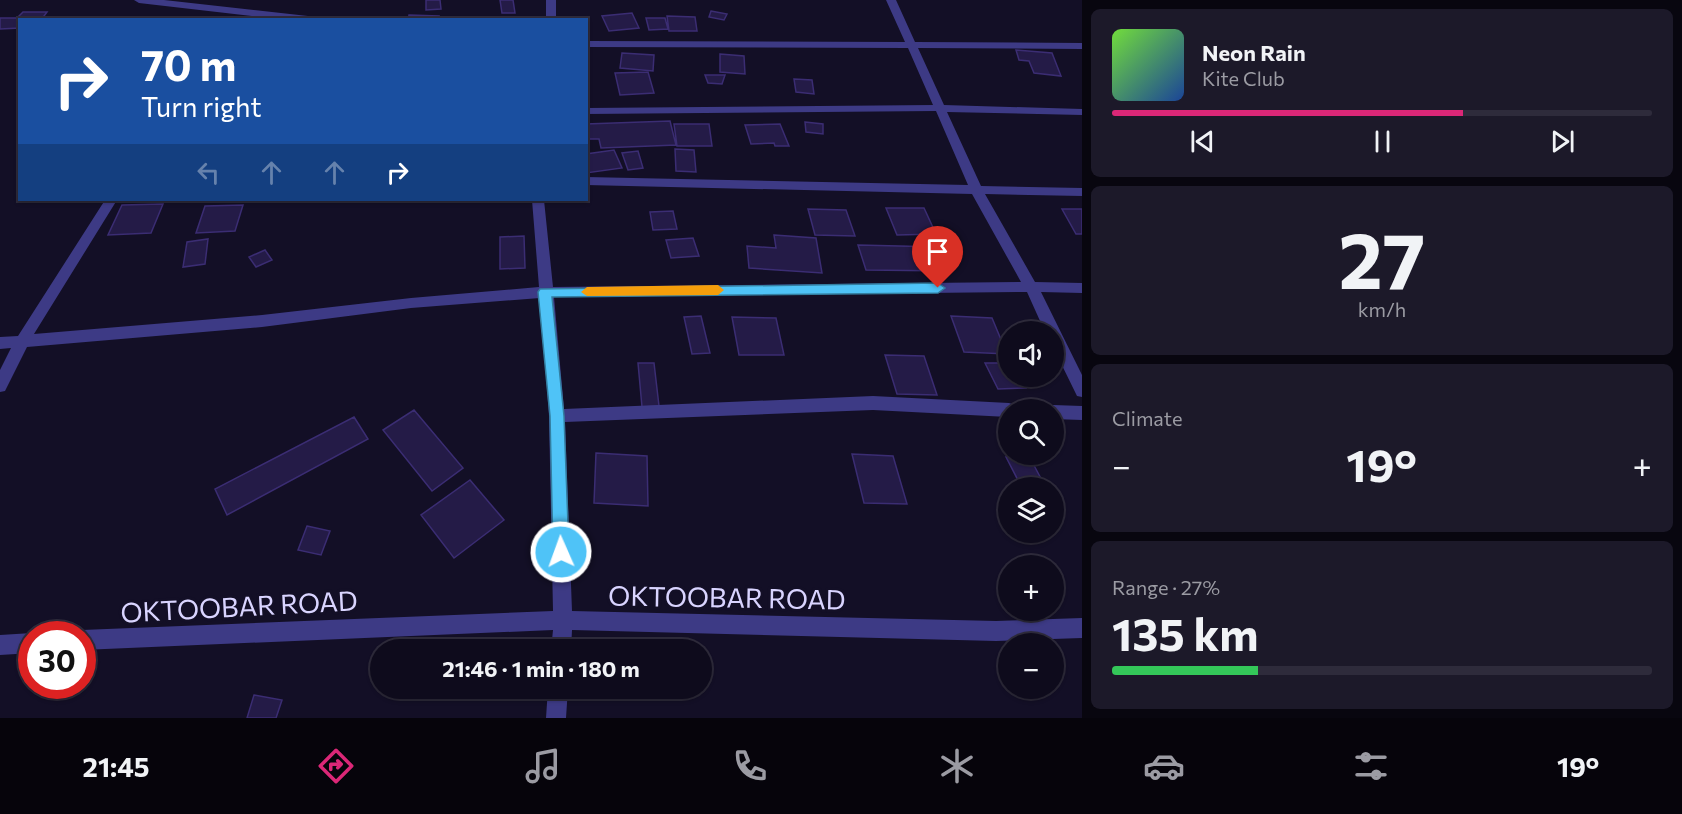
<!DOCTYPE html>
<html lang="en">
<head>
<meta charset="utf-8">
<style>
	:root { --surface:#0e0b1c; --page:#1c1929; --text:#f1f3f6; --muted:#9b9ba3; --line:#2e2b3b; --accent:#db2777 }
	body { margin:0; font-family:Commissioner,sans-serif; background:var(--page); color:var(--text); height:100vh; display:flex; flex-direction:column; font-size:22px; white-space:nowrap }
	* { box-sizing:border-box; margin:0 }
	p { font-size:20px; color:var(--muted) }
	.icon { flex:none; width:33px; height:33px; fill:none; stroke:currentColor; stroke-width:2; stroke-linecap:round; stroke-linejoin:round }
	.map { position:relative; flex:1; overflow:hidden }
	.sheet { display:flex; flex-direction:column; gap:9px; padding:9px; background:#08060f; width:600px }
	.sheet>* { flex:none }
	.top-card { position:absolute; left:18px; top:18px; width:570px; height:183px; border-radius:0px; box-shadow:0 2px 4px #0004,0 0 0 2px var(--line); background:#1a4fa0; color:#fff; overflow:hidden }
	.tools { position:absolute; left:998px; top:321px; display:grid; gap:12px }
	.tools a { display:grid; place-items:center; width:66px; height:66px; border-radius:50%; background:var(--surface); box-shadow:0 2px 4px #0004,0 0 0 2px var(--line); font-size:30px }
	.speed { position:absolute; left:18px; top:621px; display:flex; gap:12px; font-size:30px; font-weight:700; text-align:center }
	.speed>* { display:grid; place-content:center; width:78px; height:78px; border-radius:50%; background:var(--surface); box-shadow:0 2px 4px #0004,0 0 0 2px var(--line); line-height:1 }
	.speed .limit { border:9px solid #d22; background:#fff; color:#111 }
	.pin { position:absolute; display:grid; place-items:center; width:51px; height:51px; color:#fff; margin:-62px -26px; border-radius:50% 50% 50% 0; rotate:-45deg; box-shadow:0 0 6px #0007 }
	.pin .icon { rotate:45deg }
	.me { position:absolute; width:66px; margin:-33px; rotate:358deg; stroke-linejoin:round; filter:drop-shadow(0 0 4px #0008) }
	.turn { display:flex; align-items:center; gap:21px; height:126px; padding:0 24px; font-size:27px }
	.turn .icon { width:78px; height:78px; stroke-width:2.5 }
	.turn b { display:block; font-size:42px; line-height:51px }
	.lanes { display:flex; align-items:center; height:57px; padding:0 24px; background:#0003; justify-content:center; gap:30px; direction:ltr }
	.lanes .off { opacity:.35 }
	.big { font-size:45px; font-weight:700; line-height:1.1 }
	.sheet .widget { flex:1; display:flex; flex-direction:column; justify-content:center; gap:9px; min-width:0; padding:0 21px; border-radius:9px; background:var(--page) }
	.sheet .dial { align-items:center; gap:0 }
	.dial b { font-size:78px; line-height:1 }
	.song { display:flex; align-items:center; gap:18px }
	.cover { width:72px; height:72px; border-radius:9px; background:linear-gradient(135deg,hsl(100 70% 55%),hsl(220 70% 35%)) }
	.played { height:6px; border-radius:3px; background:linear-gradient(90deg,var(--accent) 65%,var(--line) 65%) }
	.keys { display:flex; justify-content:space-around; direction:ltr }
	.heat { display:flex; justify-content:space-between; align-items:center; font-size:33px; direction:ltr }
	.charge { height:9px; border-radius:4px; background:linear-gradient(90deg,#34c759 27%,var(--line) 0) }
	.trip { position:absolute; left:370px; top:639px; width:342px; height:60px; border-radius:30px; background:var(--surface); box-shadow:0 2px 4px #0004,0 0 0 2px var(--line); font-weight:700; line-height:60px; text-align:center }
	.tab-bar { display:flex; height:96px; justify-content:space-around; align-items:center; background:#06040b; color:var(--muted) }
	.tab-bar .icon { width:42px; height:42px }
	.tab-bar .on { color:var(--accent) }
	.tab-bar b { font-size:27px; color:var(--text) }
	main { display:flex; flex:1; min-height:0 }
	.map>svg:first-child { display:block }
	.building { fill:#241b47; stroke:#3b2d73; stroke-width:1.5 }
	.lines { fill:none; stroke-linecap:round; stroke-linejoin:round }
	.minor { fill:#3d3a85; fill-rule:evenodd }
	.route { fill:#4fc3f7; stroke:#337fa1; stroke-width:1.5 }
	.slow { fill:#f59e0b }
	.labels { text-anchor:middle; dominant-baseline:central; stroke-width:6; stroke-linejoin:round; paint-order:stroke }
	.near-street-label { font-size:27px; fill:#d9d4ff; stroke:#130f26 }
</style>
</head>
<body>
<main>
<div class="map">
<svg width="1082" height="718" viewBox="0 0 1082 718">
	<rect width="100%" height="100%" fill="#130f26"/>
	<path class="building" d="M426,0H440L441,9L426,10Z
		M500,0H513L515,13H502Z
		M711,11L727,14L724,20L709,17Z
		M23,12H47L41,20H20V28L0,29V18H17Z
		M632,13L639,28L609,31L602,16Z
		M409,15L439,16L438,20H408Z
		M667,16L695,17L697,31H669Z
		M646,18H665L668,29L649,30Z
		M1016,50L1052,53L1061,76L1034,73L1029,61L1019,60Z
		M622,53L654,55L653,71L620,68Z
		M720,54L744,56L745,74L720,72Z
		M648,72L654,93L620,95L615,73Z
		M705,75H725L722,84L708,83Z
		M794,79L812,80L814,94L796,92Z
		M670,121L676,145L601,148L599,139H586V124Z
		M805,122L823,124V134L806,132Z
		M674,124H709L712,146H677Z
		M780,124L789,146H775L774,143L751,144L745,125Z
		M675,149L694,150L696,172L676,171Z
		M614,150L622,168L586,173V154Z
		M638,151L643,168L628,170L622,153Z
		M163,204L151,233L108,235L122,205Z
		M243,205L235,231L196,233L205,206Z
		M886,208H924L936,234L897,235Z
		M808,209L846,210L855,236L815,235Z
		M1062,209H1082V234H1076Z
		M673,211L677,229L653,230L650,212Z
		M774,235L816,238L822,273L749,268L747,246L776,248Z
		M524,236L525,268L500,269V237Z
		M693,238L699,256L671,258L666,240Z
		M208,239L205,264L183,267L187,242Z
		M858,245L940,247L950,271L866,270Z
		M265,250L272,260L256,267L249,257Z
		M701,316L710,353L692,354L684,317Z
		M951,316L992,318L1007,354L964,352Z
		M732,317L776,318L784,355H739Z
		M885,355L924,356L937,395L897,394Z
		M638,363H654L659,406L642,407Z
		M985,363H1008V376H1019L1026,388L998,389Z
		M414,410L463,468L432,491L383,430Z
		M354,417L368,439L227,515L215,489Z
		M596,453L647,456L648,506L594,503Z
		M852,454L893,456L907,504L864,503Z
		M1029,456L1046,488H1022L1006,457Z
		M470,480L504,520L454,558L421,515Z
		M307,526L330,531L321,555L298,550Z
		M254,695L282,700L276,718H247Z"/>
	<g class="lines">
		<path class="minor" d="M134,0H164L317,17L322,20H287L139,3Z
			M546,0H556V20H546Z
			M886,0H896L915,42L1082,43V49L918,48L944,105L1082,109V115L947,112L981,186L1082,188V196L985,194L1035,282L1082,283V293L1041,292L1082,375V397L1077,396L1053,347V332H1045L1027,292L554,297L564,409L873,396L1009,403L1015,405L1017,410H1008V417L873,410L565,422L572,611L996,621L1082,618V638L996,641L572,630L571,650H551L553,630L82,650V634H75L82,630L553,611L549,416L540,298L411,308L262,327L27,347L5,391L0,392V370L11,348L0,349V337L18,336L105,200H117L34,334L262,315L411,298L539,287L532,200H544L553,287L1021,282L972,194L586,185V177L968,185L936,111L586,114V108L933,105L908,48L586,47V41L905,42Z
			M1053,405L1082,406V420L1053,419V410H1046Z
			M32,633L35,634H32V653L0,655V635Z
			M548,688H568L566,718H546Z"/>
	</g>
	<path class="route" d="M938,283L945,288L938,293L552,297L564,416L569,552L567,558L561,560L555,558L553,552L550,416L538,292L540,289Z"/>
	<path class="slow" d="M718,285L724,290L718,295L587,296L581,292L587,287Z"/>
	<g class="labels">
		<g class="near-street-label">
			<text transform="translate(727 597) rotate(1)">OKTOOBAR ROAD</text>
			<text transform="translate(239 606) rotate(-3)">OKTOOBAR ROAD</text>
		</g>
	</g>
</svg>
<div class="tools">
<a><svg class="icon" aria-label="sound" viewBox="0 0 24 24"><path d="M4 9h4l5-4v14l-5-4H4zM17 9q2 3 0 6"/></svg></a>
<a><svg class="icon" aria-label="search" viewBox="0 0 24 24"><circle cx="10" cy="10" r="6"/><path d="M15 15l6 6"/></svg></a>
<a><svg class="icon" aria-label="layers" viewBox="0 0 24 24"><path d="M12 4l9 5-9 5-9-5zM3 14l9 5 9-5"/></svg></a>
<a>+</a>
<a>−</a>
</div>
<div class="speed"><div class="limit">30</div></div>
<div class="pin" style="left:938px;top:288px;background:#d93025"><svg class="icon" aria-label="arrive" viewBox="0 0 24 24"><path d="M6 21V4h12l-3 4 3 4H6"/></svg></div>
<svg class="me" style="left:561px;top:552px" viewBox="-20 -20 40 40"><circle r="17" fill="#4fc3f7" stroke="#fff" stroke-width="3"/><path d="M0-11L8 9 0 5-8 9z" fill="#fff"/></svg>
<div class="trip">21:46 · 1 min · 180 m</div>
<div class="top-card">
<div class="turn"><svg class="icon" aria-label="right" viewBox="0 0 24 24"><path d="M7 20v-9h11M14 6l5 5-5 5"/></svg><div><b>70 m</b>Turn right</div></div>
<div class="lanes"><svg class="icon off" aria-label="left" viewBox="0 0 24 24"><path d="M17 20v-9H6M10 6l-5 5 5 5"/></svg><svg class="icon off" aria-label="ahead" viewBox="0 0 24 24"><path d="M12 20V5M6 11l6-6 6 6"/></svg><svg class="icon off" aria-label="ahead" viewBox="0 0 24 24"><path d="M12 20V5M6 11l6-6 6 6"/></svg><svg class="icon" aria-label="right" viewBox="0 0 24 24"><path d="M7 20v-9h11M14 6l5 5-5 5"/></svg></div>
</div>
</div>
<section class="sheet">
<div class="widget">
<div class="song"><i class="cover"></i><div><b>Neon Rain</b><p>Kite Club</p></div></div>
<div class="played"></div>
<div class="keys"><svg class="icon" aria-label="previous" viewBox="0 0 24 24"><path d="M18 5L8 12l10 7zM5 5v14"/></svg><svg class="icon" aria-label="pause" viewBox="0 0 24 24"><path d="M8 5v14M16 5v14"/></svg><svg class="icon" aria-label="next" viewBox="0 0 24 24"><path d="M6 5l10 7-10 7zM19 5v14"/></svg></div>
</div>
<div class="widget dial"><b>27</b><p>km/h</p></div>
<div class="widget"><p>Climate</p>
<div class="heat"><a>−</a><b class="big">19°</b><a>+</a></div>
</div>
<div class="widget"><p>Range · 27%</p><b class="big">135 km</b><div class="charge"></div></div>
</section>
</main>
<nav class="tab-bar">
<b>21:45</b>
<svg class="icon on" aria-label="directions" viewBox="0 0 24 24"><path d="M12 3l9 9-9 9-9-9zM9 14v-3h6M13 9l2 2-2 2"/></svg>
<svg class="icon" aria-label="music" viewBox="0 0 24 24"><path d="M9 18V5l10-2v13"/><circle cx="6" cy="18" r="3"/><circle cx="16" cy="16" r="3"/></svg>
<svg class="icon" aria-label="phone" viewBox="0 0 24 24"><path d="M5 4h4l2 5-3 2q2 4 5 5l2-3 5 2v4C11 20 4 13 5 4z"/></svg>
<svg class="icon" aria-label="climate" viewBox="0 0 24 24"><path d="M12 3v18M4 7l16 10M4 17L20 7"/></svg>
<svg class="icon" aria-label="car" viewBox="0 0 24 24"><path d="M5 17H2v-5l4-1 3-4h7l3 4 3 1v5h-3M9 17h6M6 11h13"/><circle cx="7" cy="17" r="2"/><circle cx="17" cy="17" r="2"/></svg>
<svg class="icon" aria-label="filters" viewBox="0 0 24 24"><path d="M4 7h16M4 17h16"/><circle cx="9" cy="7" r="2"/><circle cx="15" cy="17" r="2"/></svg>
<b>19°</b>
</nav>
</body>
</html>
